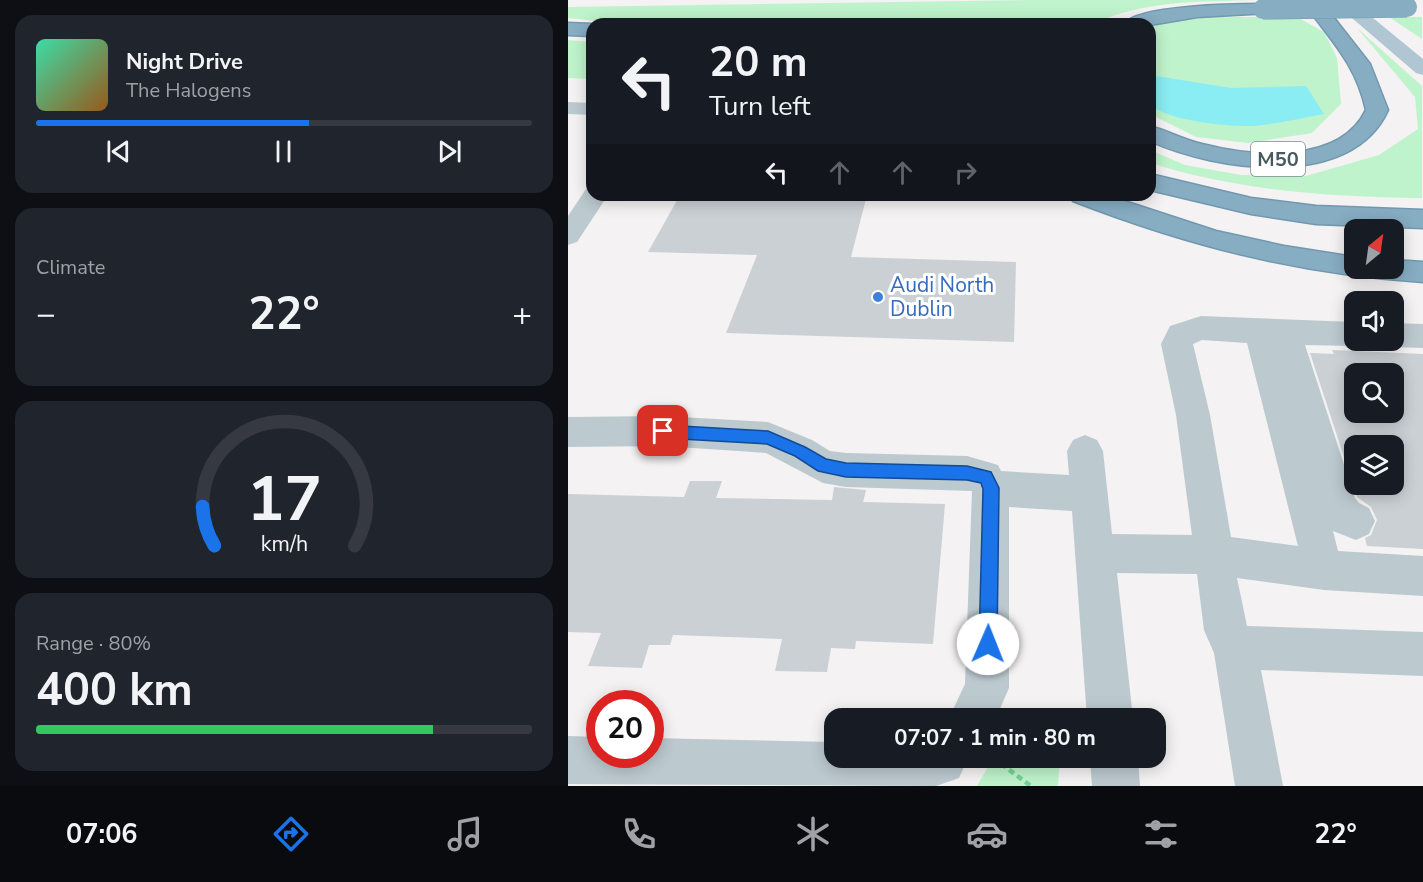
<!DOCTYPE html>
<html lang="en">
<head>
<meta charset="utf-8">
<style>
	:root { --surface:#171b24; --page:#20242c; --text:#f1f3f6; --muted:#9ea1a6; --line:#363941; --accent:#1a73e8 }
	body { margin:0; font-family:"Nunito Sans",sans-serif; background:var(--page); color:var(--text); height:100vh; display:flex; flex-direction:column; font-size:22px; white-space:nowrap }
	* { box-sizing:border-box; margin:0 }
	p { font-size:20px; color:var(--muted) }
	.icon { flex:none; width:33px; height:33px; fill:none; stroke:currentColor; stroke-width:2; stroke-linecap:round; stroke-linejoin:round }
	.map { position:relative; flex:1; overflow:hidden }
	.side { display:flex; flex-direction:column; gap:15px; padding:15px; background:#0d0f14; width:568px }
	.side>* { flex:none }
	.top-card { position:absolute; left:18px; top:18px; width:570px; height:183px; border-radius:18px; box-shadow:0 3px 15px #0003; background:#171b24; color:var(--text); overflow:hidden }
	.needle { width:39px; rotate:29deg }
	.controls { position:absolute; left:776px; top:219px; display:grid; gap:12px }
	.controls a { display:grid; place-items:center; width:60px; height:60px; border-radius:12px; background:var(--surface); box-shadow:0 3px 15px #0003; font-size:30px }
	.speed { position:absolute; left:18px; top:690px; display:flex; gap:12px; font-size:30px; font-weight:700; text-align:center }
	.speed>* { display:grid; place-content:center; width:78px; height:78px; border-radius:50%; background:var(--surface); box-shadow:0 3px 15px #0003; line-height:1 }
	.speed .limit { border:9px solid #d22; background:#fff; color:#111 }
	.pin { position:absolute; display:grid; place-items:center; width:51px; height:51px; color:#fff; margin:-26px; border-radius:12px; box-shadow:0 3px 9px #0006 }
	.me { position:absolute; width:66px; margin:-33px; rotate:1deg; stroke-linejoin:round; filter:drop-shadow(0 0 4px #0008) }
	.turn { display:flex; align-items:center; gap:21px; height:126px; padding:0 24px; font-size:27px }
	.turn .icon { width:78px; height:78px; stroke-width:2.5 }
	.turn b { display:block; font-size:42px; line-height:51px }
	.lanes { display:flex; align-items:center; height:57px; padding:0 24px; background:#0003; justify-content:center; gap:30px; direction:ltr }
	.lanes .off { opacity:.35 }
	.big { font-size:45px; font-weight:700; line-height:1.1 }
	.side .card { flex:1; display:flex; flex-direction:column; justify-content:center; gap:9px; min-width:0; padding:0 21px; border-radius:18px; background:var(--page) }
	.side .dial { align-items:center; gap:0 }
	.dial svg { height:156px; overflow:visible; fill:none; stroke:var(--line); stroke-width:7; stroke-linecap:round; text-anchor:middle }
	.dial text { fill:var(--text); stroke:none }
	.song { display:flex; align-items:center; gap:18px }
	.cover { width:72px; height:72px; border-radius:9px; background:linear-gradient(135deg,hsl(160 70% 55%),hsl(30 70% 35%)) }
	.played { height:6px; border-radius:3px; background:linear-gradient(90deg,var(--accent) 55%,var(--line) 55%) }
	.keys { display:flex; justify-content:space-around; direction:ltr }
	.heat { display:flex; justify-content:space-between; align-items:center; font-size:33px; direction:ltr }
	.charge { height:9px; border-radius:4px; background:linear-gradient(90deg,#34c759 80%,var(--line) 0) }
	.trip { position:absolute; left:256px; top:708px; width:342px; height:60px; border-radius:18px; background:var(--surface); box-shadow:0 3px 15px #0003; font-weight:700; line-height:60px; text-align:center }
	.tab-bar { display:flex; height:96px; justify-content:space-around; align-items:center; background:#090b0e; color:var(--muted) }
	.tab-bar .icon { width:42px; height:42px }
	.tab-bar .current { color:var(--accent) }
	.tab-bar b { font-size:27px; color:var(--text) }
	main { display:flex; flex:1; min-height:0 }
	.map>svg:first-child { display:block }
	.green { fill:#bff3cb }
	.water { fill:#89edf3 }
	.building { fill:#cbd0d4; fill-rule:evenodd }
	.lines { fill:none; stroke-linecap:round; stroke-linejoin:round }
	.highway-casing { stroke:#7298af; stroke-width:3 }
	.path { stroke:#74d496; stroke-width:4.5; stroke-dasharray:6 4; stroke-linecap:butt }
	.minor { fill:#bcc9cf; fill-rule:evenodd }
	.major { fill:#b0c6d2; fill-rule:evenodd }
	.highway { fill:#87adc3; fill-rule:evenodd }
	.highway-bridge-casing { stroke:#7298af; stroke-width:21; stroke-linecap:butt }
	.highway-bridge { stroke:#87adc3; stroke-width:20 }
	.route { fill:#1a73e8; stroke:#114b97; stroke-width:1.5 }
	.shop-dot { fill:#3f7fe0; stroke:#fff; stroke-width:2 }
	.labels { text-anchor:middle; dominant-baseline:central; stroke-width:6; stroke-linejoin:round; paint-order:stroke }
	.shield { fill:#fff; stroke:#7f8b90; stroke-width:1.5 }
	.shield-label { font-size:20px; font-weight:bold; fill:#485961 }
	.shop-label { font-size:21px; fill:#366cbe; stroke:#fff; text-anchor:start }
</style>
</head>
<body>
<main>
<section class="side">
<div class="card">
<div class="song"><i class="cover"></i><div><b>Night Drive</b><p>The Halogens</p></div></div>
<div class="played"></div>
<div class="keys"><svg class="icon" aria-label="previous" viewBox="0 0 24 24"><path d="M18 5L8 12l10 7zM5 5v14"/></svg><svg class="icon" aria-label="pause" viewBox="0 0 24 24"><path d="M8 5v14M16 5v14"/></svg><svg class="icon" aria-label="next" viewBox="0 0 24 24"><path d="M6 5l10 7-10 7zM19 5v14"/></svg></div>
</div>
<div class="card"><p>Climate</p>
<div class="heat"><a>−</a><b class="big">22°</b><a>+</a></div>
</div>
<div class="card dial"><svg viewBox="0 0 100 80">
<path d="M14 69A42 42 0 1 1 86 69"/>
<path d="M14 69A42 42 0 0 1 8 49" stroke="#1a73e8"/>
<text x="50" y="56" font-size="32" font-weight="700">17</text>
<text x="50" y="72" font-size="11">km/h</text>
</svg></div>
<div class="card"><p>Range · 80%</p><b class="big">400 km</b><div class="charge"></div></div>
</section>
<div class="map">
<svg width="855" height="786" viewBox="0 0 855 786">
	<rect width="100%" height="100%" fill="#f4f2f2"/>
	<path class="green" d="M461,0H687C629,2 577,0 524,24H58L0,18V7Z
		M637,17H729L756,32L769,58L773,104L744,133L680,143L628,137L582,114V28L594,23Z
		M821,17H854V39Z
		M789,28L854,86V198C760,197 673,191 582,163V150L617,165L673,175L738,176L811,155L850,129L847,97Z
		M0,40L24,42V79L0,78Z
		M425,758H492L490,786H409Z"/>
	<path class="water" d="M582,75L663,88L738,86L756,114C734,118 709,124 686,126C662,127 598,121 582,104Z"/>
	<path class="building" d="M112,195H299L283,257L448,262L446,342L158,333L189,255L80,252Z
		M764,350L855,354V549L799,546L797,538L803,535L809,520L803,507L789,497L742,353L766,354ZM786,374H825V412H786ZM786,446H825V484H786Z
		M122,481H154L148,498L264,500L266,487L298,490L295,502L377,504L365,644L288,641L287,649L263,648L259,672L207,671L214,639L105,635L102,645H81L74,668L20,666L33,633L0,632V494L116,497Z"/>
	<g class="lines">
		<g class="highway-casing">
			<path id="highway" d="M734,0H752L802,64L820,110C784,191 648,171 582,141V126C600,131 616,140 634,144C684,157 772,165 798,110C787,61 761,39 734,0Z
				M695,4L704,9L701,13L629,17L582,25L556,24C569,5 670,4 695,4Z
				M0,23L24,24V36L0,35Z
				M582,174L683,198L748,206L855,210V228L748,224L683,214L582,190Z
				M501,195H538L648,231L716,246L786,257V268H825V260L855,262V282C731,274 621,246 505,201Z"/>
		</g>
		<path class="path" d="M425,758L463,786"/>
		<path class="minor" d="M0,102L24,103V115L0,114Z
			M24,188V195H40L9,242L0,245V216L18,189Z
			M633,316L786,322V340H798L797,343L786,346L737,345L787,498L791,503L801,508L807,521L801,534L788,540L765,531L770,551L855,556V596L756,590L669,578L679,626L855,632V676L693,670L715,786H667L646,653L636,630L629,574L549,573L565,718H519L504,511L441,507V688L428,718H381L397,684L404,491L278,487L255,483L198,453L95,446L0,447V417L95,416L200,422L244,440L262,451L278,453L399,456L430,465L433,471L501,475L499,451L505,440L517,435L529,440L535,451L544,534L624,535L608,415L593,344L602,326ZM634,340L679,343L730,546L663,537L642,415L625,344Z
			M825,323L855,324V348L825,347L814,344L813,340H825Z
			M0,736L32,737V754H82V738L267,742V758H400L391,778L368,786L0,784Z
			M522,758H570L572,786H524Z"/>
		<path class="major" d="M763,0H783L855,59V75L848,73Z"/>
		<use href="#highway" class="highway"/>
		<g class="highway-bridge-casing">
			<path id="highway-bridge" d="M695,9L839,7"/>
		</g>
		<use href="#highway-bridge" class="highway-bridge"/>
	</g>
	<path class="route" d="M95,425L200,431L237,447L258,459L278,463L399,466L423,472L431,488L429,644L426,650L420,653L414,650L411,644L415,489L413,483L399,480L278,477L250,471L227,456L199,444L95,438L88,431Z"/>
	<circle class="shop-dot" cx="310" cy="297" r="6"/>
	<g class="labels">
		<rect class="shield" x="683" y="142" width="54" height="34" rx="4.5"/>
		<g class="shield-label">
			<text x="710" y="159">M50</text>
		</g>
		<g class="shop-label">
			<text x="322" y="285">Audi North<tspan x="322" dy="24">Dublin</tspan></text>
		</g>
	</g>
</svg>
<div class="controls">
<a><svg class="needle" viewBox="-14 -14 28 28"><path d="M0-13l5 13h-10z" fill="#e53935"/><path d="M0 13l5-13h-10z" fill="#9ea1a6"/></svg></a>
<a><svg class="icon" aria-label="sound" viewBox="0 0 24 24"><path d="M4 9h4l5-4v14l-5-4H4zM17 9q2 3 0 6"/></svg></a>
<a><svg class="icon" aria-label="search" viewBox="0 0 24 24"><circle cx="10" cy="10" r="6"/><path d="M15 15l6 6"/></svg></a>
<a><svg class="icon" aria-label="layers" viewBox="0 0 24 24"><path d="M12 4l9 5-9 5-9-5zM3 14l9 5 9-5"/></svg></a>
</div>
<div class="speed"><div class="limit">20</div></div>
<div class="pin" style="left:95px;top:431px;background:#d93025"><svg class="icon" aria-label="arrive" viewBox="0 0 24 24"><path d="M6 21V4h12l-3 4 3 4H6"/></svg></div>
<svg class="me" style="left:420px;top:644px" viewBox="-20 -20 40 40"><circle r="19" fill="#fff"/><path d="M0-13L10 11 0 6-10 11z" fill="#1a73e8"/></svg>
<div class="trip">07:07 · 1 min · 80 m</div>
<div class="top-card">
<div class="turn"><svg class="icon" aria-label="left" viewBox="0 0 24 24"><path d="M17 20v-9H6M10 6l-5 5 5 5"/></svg><div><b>20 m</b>Turn left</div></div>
<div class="lanes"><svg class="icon" aria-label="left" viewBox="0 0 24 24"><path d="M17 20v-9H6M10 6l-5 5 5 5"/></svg><svg class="icon off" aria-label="ahead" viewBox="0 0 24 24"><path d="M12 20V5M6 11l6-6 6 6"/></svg><svg class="icon off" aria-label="ahead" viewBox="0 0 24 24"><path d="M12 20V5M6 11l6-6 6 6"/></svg><svg class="icon off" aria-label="right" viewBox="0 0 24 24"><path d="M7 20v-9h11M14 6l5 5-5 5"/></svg></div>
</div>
</div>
</main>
<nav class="tab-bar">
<b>07:06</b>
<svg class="icon current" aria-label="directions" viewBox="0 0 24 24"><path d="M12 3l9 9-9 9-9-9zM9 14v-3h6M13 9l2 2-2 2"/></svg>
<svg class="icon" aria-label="music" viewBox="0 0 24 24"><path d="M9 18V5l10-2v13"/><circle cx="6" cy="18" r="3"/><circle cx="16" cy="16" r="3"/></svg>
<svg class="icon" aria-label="phone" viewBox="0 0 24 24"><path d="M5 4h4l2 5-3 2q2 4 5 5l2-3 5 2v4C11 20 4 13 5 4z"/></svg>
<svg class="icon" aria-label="climate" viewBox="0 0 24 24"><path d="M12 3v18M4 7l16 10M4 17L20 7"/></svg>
<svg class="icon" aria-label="car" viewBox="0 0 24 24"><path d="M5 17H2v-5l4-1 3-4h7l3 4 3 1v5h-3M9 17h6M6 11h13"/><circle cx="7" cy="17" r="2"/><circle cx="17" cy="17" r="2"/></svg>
<svg class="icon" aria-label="filters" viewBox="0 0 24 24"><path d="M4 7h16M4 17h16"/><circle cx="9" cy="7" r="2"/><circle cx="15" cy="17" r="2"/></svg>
<b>22°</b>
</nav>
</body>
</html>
